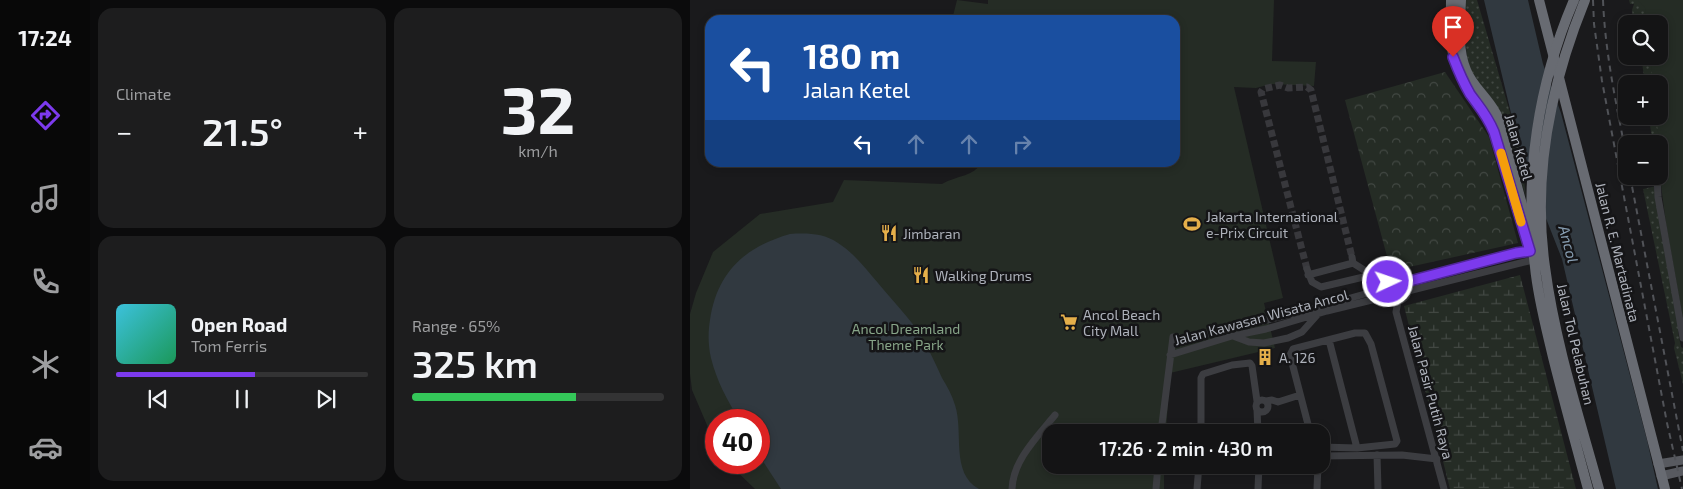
<!DOCTYPE html>
<html lang="en">
<head>
<meta charset="utf-8">
<style>
	:root { --surface:#141415; --page:#1d1d1e; --text:#f1f3f6; --muted:#9d9ea0; --line:#333334; --accent:#7c3aed }
	body { margin:0; font-family:"Exo 2",sans-serif; background:var(--page); color:var(--text); height:100vh; display:flex; flex-direction:column; font-size:19px; white-space:nowrap }
	* { box-sizing:border-box; margin:0 }
	p { font-size:16px; color:var(--muted) }
	.icon { flex:none; width:28px; height:28px; fill:none; stroke:currentColor; stroke-width:2; stroke-linecap:round; stroke-linejoin:round }
	.map { position:relative; flex:1; overflow:hidden }
	.side { display:flex; flex-direction:column; gap:8px; padding:8px; background:#0b0b0c; width:600px }
	.side>* { flex:none }
	.banner { position:absolute; left:15px; top:15px; width:475px; height:152px; border-radius:15px; box-shadow:0 2px 8px #0003,0 0 0 1px var(--line); background:#1a4fa0; color:#fff; overflow:hidden }
	.tools { position:absolute; left:928px; top:15px; display:grid; gap:10px }
	.tools a { display:grid; place-items:center; width:50px; height:50px; border-radius:10px; background:var(--surface); box-shadow:0 2px 8px #0003,0 0 0 1px var(--line); font-size:25px }
	.speed { position:absolute; left:15px; top:409px; display:flex; gap:10px; font-size:25px; font-weight:700; text-align:center }
	.speed>* { display:grid; place-content:center; width:65px; height:65px; border-radius:50%; background:var(--surface); box-shadow:0 2px 8px #0003,0 0 0 1px var(--line); line-height:1 }
	.speed .limit { border:8px solid #d22; background:#fff; color:#111 }
	.pin { position:absolute; display:grid; place-items:center; width:42px; height:42px; color:#fff; margin:-51px -21px; border-radius:50% 50% 50% 0; rotate:-45deg; box-shadow:0 0 5px #0007 }
	.pin .icon { rotate:45deg }
	.me { position:absolute; width:55px; margin:-28px; rotate:87deg; stroke-linejoin:round; filter:drop-shadow(0 0 4px #0008) }
	.turn { display:flex; align-items:center; gap:18px; height:105px; padding:0 15px; font-size:22px }
	.turn .icon { width:65px; height:65px; stroke-width:2.5 }
	.turn b { display:block; font-size:35px; line-height:42px }
	.lanes { display:flex; align-items:center; height:48px; padding:0 15px; background:#0003; justify-content:center; gap:25px; direction:ltr }
	.lanes .off { opacity:.35 }
	.big { font-size:38px; font-weight:600; line-height:1.1 }
	.side .tile { flex:1; display:flex; flex-direction:column; justify-content:center; gap:8px; min-width:0; padding:0 18px; border-radius:15px; background:var(--page) }
	.side .dial { align-items:center; gap:0 }
	.dial b { font-size:65px; line-height:1 }
	.song { display:flex; align-items:center; gap:15px }
	.cover { width:60px; height:60px; border-radius:8px; background:linear-gradient(135deg,hsl(190 70% 55%),hsl(150 70% 35%)) }
	.played { height:5px; border-radius:2px; background:linear-gradient(90deg,var(--accent) 55%,var(--line) 55%) }
	.keys { display:flex; justify-content:space-around; direction:ltr }
	.heat { display:flex; justify-content:space-between; align-items:center; font-size:28px; direction:ltr }
	.charge { height:8px; border-radius:4px; background:linear-gradient(90deg,#34c759 65%,var(--line) 0) }
	.side .tiles { flex:1; display:grid; gap:8px; grid-template-columns:repeat(2,1fr) }
	.trip { position:absolute; left:352px; top:424px; width:288px; height:50px; border-radius:15px; background:var(--surface); box-shadow:0 2px 8px #0003,0 0 0 1px var(--line); font-weight:600; line-height:50px; text-align:center }
	main { display:flex; flex:1; min-height:0 }
	.menu { display:flex; flex-direction:column; width:90px; justify-content:space-around; align-items:center; background:#080808; color:var(--muted) }
	.menu .icon { width:35px; height:35px }
	.menu .on { color:var(--accent) }
	.menu b { font-size:22px; color:var(--text) }
	.map>svg:first-child { display:block }
	.grass { fill:url(#grass-dots) }
	.forest { fill:url(#forest-crowns) }
	.wetland { fill:url(#wetland-marsh) }
	.park { fill:#252c25 }
	.water { fill:#313940 }
	.lines { fill:none; stroke-linecap:round; stroke-linejoin:round }
	.minor-tunnel { stroke:#38383c; stroke-width:7; stroke-dasharray:7 3.5; stroke-linecap:butt }
	.minor { stroke:#3c3d41; stroke-width:7 }
	.major { stroke:#585a60; stroke-width:9 }
	.highway { stroke:#686b72; stroke-width:10 }
	.rail { stroke:#515358; stroke-width:2; stroke-dasharray:6 5; stroke-linecap:butt }
	.highway-bridge { stroke:#686b72; stroke-width:10 }
	.route-casing { stroke:#51269a; stroke-width:12 }
	.route { stroke:#7c3aed; stroke-width:9 }
	.slow { stroke:#f59e0b; stroke-width:9 }
	.labels { text-anchor:middle; dominant-baseline:central; stroke-width:5; stroke-linejoin:round; paint-order:stroke }
	.street-label { font-size:14px; fill:#aeb2bb; stroke:#151517 }
	.poi-label { font-size:14px; fill:#aeb2bb; stroke:#151517; text-anchor:start }
	.park-label { font-size:14px; fill:#87a488; stroke:#151517 }
	.water-label { font-size:15px; font-style:italic; fill:#889fb3; stroke:#151517 }
</style>
</head>
<body>
<main>
<nav class="menu">
<b>17:24</b>
<svg class="icon on" aria-label="directions" viewBox="0 0 24 24"><path d="M12 3l9 9-9 9-9-9zM9 14v-3h6M13 9l2 2-2 2"/></svg>
<svg class="icon" aria-label="music" viewBox="0 0 24 24"><path d="M9 18V5l10-2v13"/><circle cx="6" cy="18" r="3"/><circle cx="16" cy="16" r="3"/></svg>
<svg class="icon" aria-label="phone" viewBox="0 0 24 24"><path d="M5 4h4l2 5-3 2q2 4 5 5l2-3 5 2v4C11 20 4 13 5 4z"/></svg>
<svg class="icon" aria-label="climate" viewBox="0 0 24 24"><path d="M12 3v18M4 7l16 10M4 17L20 7"/></svg>
<svg class="icon" aria-label="car" viewBox="0 0 24 24"><path d="M5 17H2v-5l4-1 3-4h7l3 4 3 1v5h-3M9 17h6M6 11h13"/><circle cx="7" cy="17" r="2"/><circle cx="17" cy="17" r="2"/></svg>
</nav>
<section class="side">
<div class="tiles">
<div class="tile"><p>Climate</p>
<div class="heat"><a>−</a><b class="big">21.5°</b><a>+</a></div>
</div>
<div class="tile dial"><b>32</b><p>km/h</p></div>
<div class="tile">
<div class="song"><i class="cover"></i><div><b>Open Road</b><p>Tom Ferris</p></div></div>
<div class="played"></div>
<div class="keys"><svg class="icon" aria-label="previous" viewBox="0 0 24 24"><path d="M18 5L8 12l10 7zM5 5v14"/></svg><svg class="icon" aria-label="pause" viewBox="0 0 24 24"><path d="M8 5v14M16 5v14"/></svg><svg class="icon" aria-label="next" viewBox="0 0 24 24"><path d="M6 5l10 7-10 7zM19 5v14"/></svg></div>
</div>
<div class="tile"><p>Range · 65%</p><b class="big">325 km</b><div class="charge"></div></div>
</div>
</section>
<div class="map">
<svg width="993" height="489" viewBox="0 0 993 489">
	<defs>
		<pattern id="grass-dots" width="8" height="8" patternUnits="userSpaceOnUse" patternTransform="scale(1.25)"><rect width="8" height="8" fill="#252c25"/><path d="M2 2h.1M6 6h.1" fill="none" stroke="#424843" stroke-width="1.8" stroke-linecap="round"/></pattern>
		<pattern id="forest-crowns" width="20" height="18" patternUnits="userSpaceOnUse" patternTransform="scale(1.25)"><rect width="20" height="18" fill="#252c25"/><path d="M2 6a3 3 0 1 1 6 0M12 15a3 3 0 1 1 6 0" fill="none" stroke="#424843"/></pattern>
		<pattern id="wetland-marsh" width="20" height="14" patternUnits="userSpaceOnUse" patternTransform="scale(1.25)"><rect width="20" height="14" fill="#252c25"/><path d="M1 5h8M5 5V1M11 12h8M15 12V8" fill="none" stroke="#424843"/></pattern>
	</defs>
	<rect width="100%" height="100%" fill="#1a1a1c"/>
	<path class="grass" d="M775,0H787L827,136L831,155L836,197L824,159L779,68L774,36Z
		M939,0H962L964,24H944L942,10L944,4H940Z
		M951,56H967L966,84H955L952,62H949V59L945,60V58Z
		M961,116H969L972,155L969,151V144H957L956,140L962,139L960,125L962,124Z
		M966,186L972,240L975,245L990,327L988,332L991,347L993,348V384L984,348L985,343L953,189Z"/>
	<path class="forest" d="M755,72L799,137L828,243L710,269L698,260L655,100Z"/>
	<path class="wetland" d="M830,275L886,489H760L714,306Z"/>
	<path class="park" d="M267,0L298,4V0H584L582,61L626,62L624,86L581,84L566,88L544,87L593,298L574,303L585,348L480,373L476,432H361V465H474V489H65L38,463L69,462V420H26V446L2,390L0,374V314L6,293L23,252L70,214L143,202L154,180L252,184C268,175 282,177 292,163L485,162V20H262Z
		M948,0H993V320L976,224L970,177L971,155L966,116H969V84H963L960,56H969V24H957L955,8Z"/>
	<path class="water" d="M794,0H838L853,64L871,113L957,440L968,489H926L872,259L831,155Z
		M100,234C117,233 133,233 148,243C164,253 176,269 188,283C200,298 214,312 225,327C236,343 244,360 252,378C257,386 262,395 265,405C274,432 260,473 289,489H91L69,455V420H49C37,399 27,382 21,358C18,345 18,332 20,320C27,272 55,247 100,234Z"/>
	<g class="lines">
		<path class="minor-tunnel" d="M617,269L571,92L573,89L590,85L598,88L617,87L621,90L662,257"/>
		<path class="minor" d="M969,167L975,153
			M967,176L968,197L993,338
			M662,257L663,263L685,277L698,282
			M617,269L622,282L631,287L682,275
			M618,275L663,263
			M696 290a11 11 0 1 1 22 0a11 11 0 1 1-22 0Z
			M716,282L826,253L840,251L844,249
			M718,291L847,259
			M708,301L706,312L754,489
			M543,336L559,342L574,343L598,338L612,332L628,314
			M639,340L667,448
			M480,355L542,336L576,329L637,311L698,296
			M566 406a6 6 0 1 1 12 0a6 6 0 1 1-12 0Z
			M576,401L582,400L588,402L610,395
			M567,410L568,432
			M471,432L483,337L497,339L513,335L611,312L696,288
			M511,432V378L513,374L542,365L560,363L562,366L567,401
			M620,432L600,355L603,349L665,333H675L681,344L707,441L705,444L667,448L631,447
			M687,455L688,489
			M631,456L712,455L747,459
			M322,489C323,460 348,436 365,415
			M466,489L468,465
			M507,489L509,465
			M568,489L569,465
			M627,489L628,465"/>
		<path class="major" d="M968,464L993,460
			M971,476L993,471"/>
		<path class="highway" d="M761,0C761,19 759,40 764,58C771,84 784,95 797,115C805,128 808,145 813,159
			M771,0C770,23 767,49 776,70C782,86 797,97 805,112C808,116 809,122 811,127L840,234
			M849,0L975,489"/>
		<path class="rail" d="M903,0L904,24L912,81L977,423L992,489
			M913,0C915,52 926,103 936,154
			M940,176L993,451"/>
		<path class="highway-bridge" d="M884,0C848,84 834,176 845,267C848,298 856,327 863,357C874,401 886,445 898,489
			M895,0C860,86 842,175 855,267C865,343 889,416 909,489"/>
	</g>
	<g class="lines">
		<g class="route-casing">
			<path id="route" d="M698,282L706,278L716,282L826,253L840,251L804,132C797,115 790,108 780,94C773,82 768,70 763,57"/>
		</g>
		<use href="#route" class="route"/>
		<path class="slow" d="M811,153L831,222"/>
	</g>
	<defs>
		<g id="stadium-bare" transform="scale(1.35)"><path d="M0-5a6.5 5 0 1 0 0 10a6.5 5 0 1 0 0-10ZM-3.5-1.8h7v3.6h-7Z" fill="#e5af4a" stroke="#151517" stroke-width="2.5" paint-order="stroke"/></g>
		<g id="restaurant-bare" transform="scale(1.35)"><path d="M-5-6h1v4h1v-4h1v4h1v-4h1v5L-1.5 .5V6h-2V.5L-5-1ZM5-6V6H3V1.5H1.5Q1.5-4 5-6Z" fill="#e5af4a" stroke="#151517" stroke-width="2.5" paint-order="stroke"/></g>
		<g id="supermarket-bare" transform="scale(1.35)"><path d="M-6-5.5h2.5l.6 2H6L4.5 2H-2.5L-4.4-4H-6ZM-1.5 3.2a1.3 1.3 0 1 0 .1 0ZM3 3.2a1.3 1.3 0 1 0 .1 0Z" fill="#e5af4a" stroke="#151517" stroke-width="2.5" paint-order="stroke"/></g>
		<g id="building-bare" transform="scale(1.35)"><path d="M-4-6H4V6H1V3H-1V6H-4ZM-2.5-4.3h1.7v1.8h-1.7ZM.8-4.3h1.7v1.8H.8ZM-2.5-1h1.7V.8h-1.7ZM.8-1h1.7V.8H.8Z" fill="#e5af4a" stroke="#151517" stroke-width="2.5" paint-order="stroke"/></g>
	</defs>
	<g fill-rule="evenodd">
		<use href="#stadium-bare" x="502" y="224"/>
		<use href="#restaurant-bare" x="199" y="233"/>
		<use href="#restaurant-bare" x="231" y="275"/>
		<use href="#supermarket-bare" x="379" y="322"/>
		<use href="#building-bare" x="575" y="357"/>
	</g>
	<g class="labels">
		<g class="street-label">
			<text transform="translate(829 147) rotate(74)">Jalan Ketel</text>
			<text transform="translate(928 252) rotate(76)">Jalan R. E. Martadinata</text>
			<text transform="translate(571 317) rotate(-15)">Jalan Kawasan Wisata Ancol</text>
			<text transform="translate(886 344) rotate(77)">Jalan Tol Pelabuhan</text>
			<text transform="translate(741 392) rotate(75)">Jalan Pasir Putih Raya</text>
		</g>
		<g class="poi-label">
			<text x="516" y="216">Jakarta International<tspan x="516" dy="16">e-Prix Circuit</tspan></text>
			<text x="213" y="233">Jimbaran</text>
			<text x="245" y="275">Walking Drums</text>
			<text x="393" y="314">Ancol Beach<tspan x="393" dy="16">City Mall</tspan></text>
			<text x="589" y="357">A. 126</text>
		</g>
		<g class="park-label">
			<text x="216" y="328">Ancol Dreamland<tspan x="216" dy="16">Theme Park</tspan></text>
		</g>
		<g class="water-label">
			<text transform="translate(879 244) rotate(75)">Ancol</text>
		</g>
	</g>
</svg>
<div class="tools">
<a><svg class="icon" aria-label="search" viewBox="0 0 24 24"><circle cx="10" cy="10" r="6"/><path d="M15 15l6 6"/></svg></a>
<a>+</a>
<a>−</a>
</div>
<div class="speed"><div class="limit">40</div></div>
<div class="pin" style="left:763px;top:57px;background:#d93025"><svg class="icon" aria-label="arrive" viewBox="0 0 24 24"><path d="M6 21V4h12l-3 4 3 4H6"/></svg></div>
<svg class="me" style="left:698px;top:282px" viewBox="-20 -20 40 40"><circle r="17" fill="#7c3aed" stroke="#fff" stroke-width="3"/><path d="M0-11L8 9 0 5-8 9z" fill="#fff"/></svg>
<div class="trip">17:26 · 2 min · 430 m</div>
<div class="banner">
<div class="turn"><svg class="icon" aria-label="left" viewBox="0 0 24 24"><path d="M17 20v-9H6M10 6l-5 5 5 5"/></svg><div><b>180 m</b>Jalan Ketel</div></div>
<div class="lanes"><svg class="icon" aria-label="left" viewBox="0 0 24 24"><path d="M17 20v-9H6M10 6l-5 5 5 5"/></svg><svg class="icon off" aria-label="ahead" viewBox="0 0 24 24"><path d="M12 20V5M6 11l6-6 6 6"/></svg><svg class="icon off" aria-label="ahead" viewBox="0 0 24 24"><path d="M12 20V5M6 11l6-6 6 6"/></svg><svg class="icon off" aria-label="right" viewBox="0 0 24 24"><path d="M7 20v-9h11M14 6l5 5-5 5"/></svg></div>
</div>
</div>
</main>
</body>
</html>
